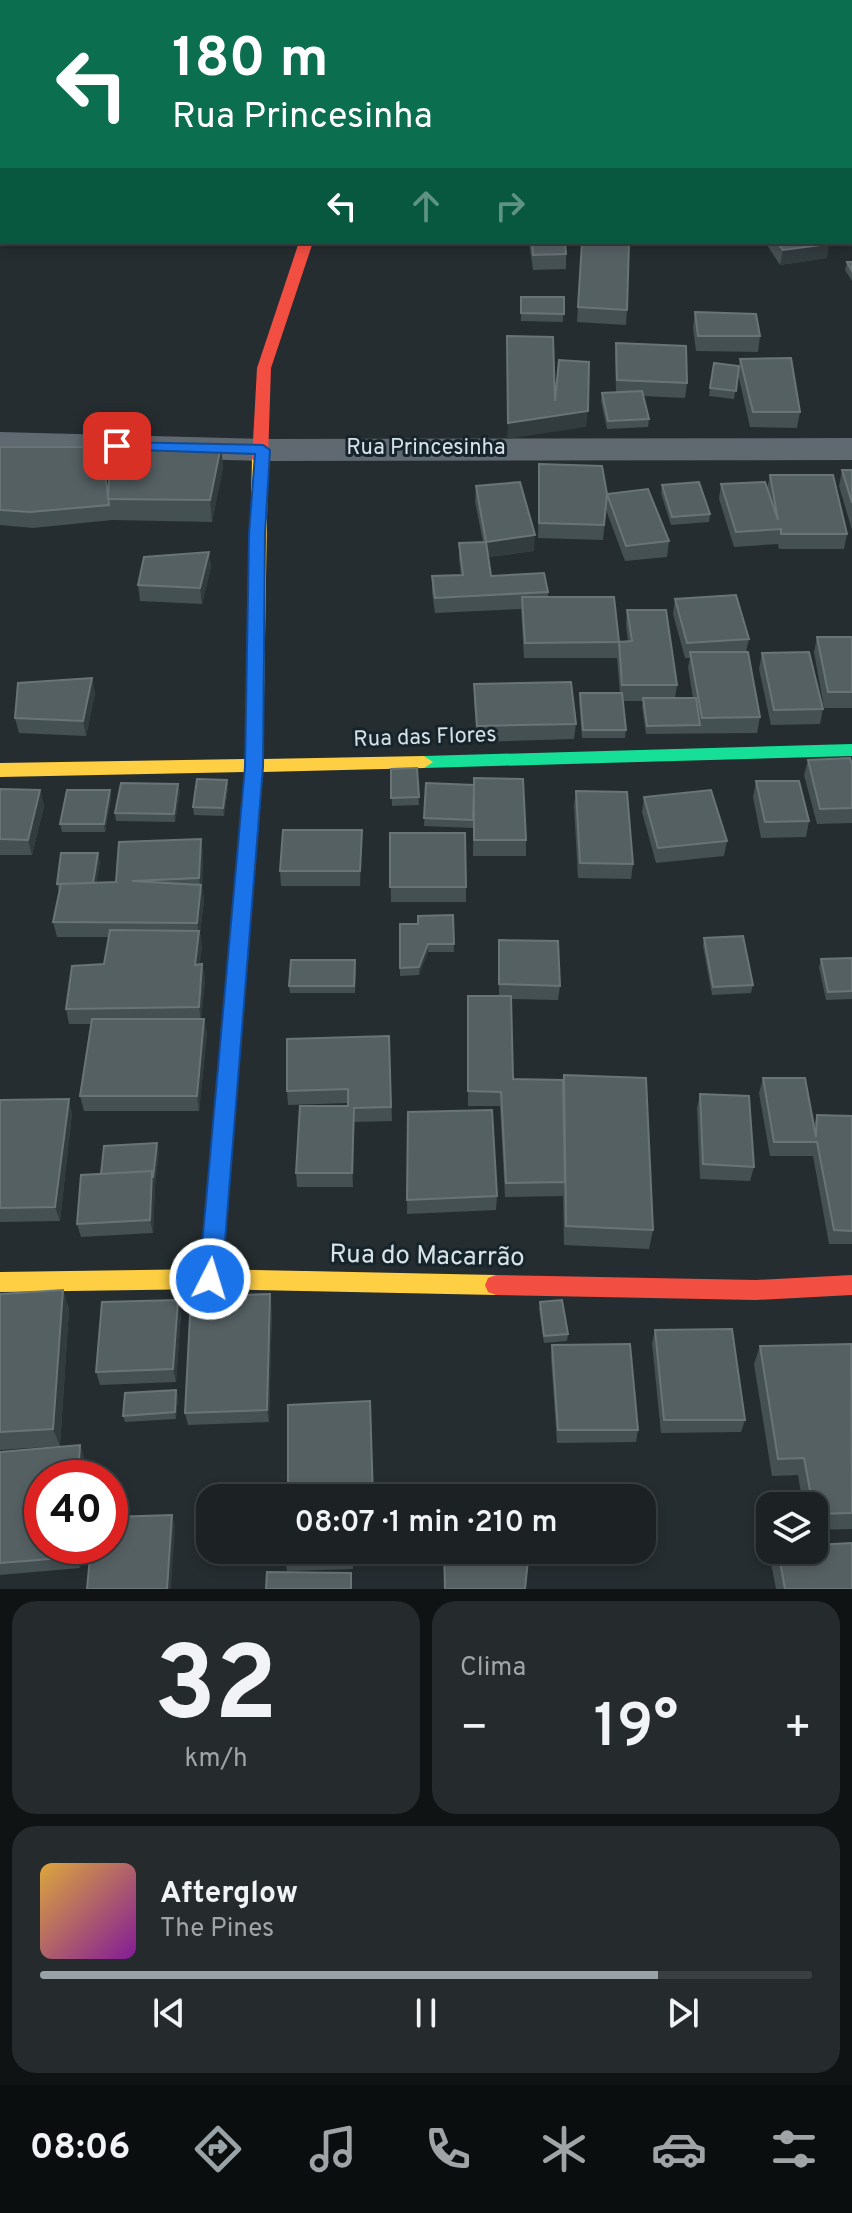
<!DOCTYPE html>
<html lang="pt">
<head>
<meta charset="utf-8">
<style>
	:root { --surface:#1c2224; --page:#252a2c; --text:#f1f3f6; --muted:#a0a4a6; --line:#3a3f41; --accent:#99a2a6 }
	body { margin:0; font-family:Overpass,sans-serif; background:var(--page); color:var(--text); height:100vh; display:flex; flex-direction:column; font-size:30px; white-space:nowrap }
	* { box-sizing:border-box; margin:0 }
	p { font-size:26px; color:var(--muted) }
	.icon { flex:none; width:44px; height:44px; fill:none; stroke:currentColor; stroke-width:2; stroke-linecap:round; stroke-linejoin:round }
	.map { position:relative; height:1589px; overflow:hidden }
	.panel { display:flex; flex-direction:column; gap:12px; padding:12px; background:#0f1314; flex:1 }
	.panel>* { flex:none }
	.banner { position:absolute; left:0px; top:0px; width:852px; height:244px; box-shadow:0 4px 12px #0003,0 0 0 2px var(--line); background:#0b6e4f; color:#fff; overflow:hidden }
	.tools { position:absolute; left:756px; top:1492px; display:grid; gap:16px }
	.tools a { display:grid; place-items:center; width:72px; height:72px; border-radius:16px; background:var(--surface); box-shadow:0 4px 12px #0003,0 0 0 2px var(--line); font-size:40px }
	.speed { position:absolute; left:24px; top:1460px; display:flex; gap:16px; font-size:40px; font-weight:700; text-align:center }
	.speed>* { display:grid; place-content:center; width:104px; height:104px; border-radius:50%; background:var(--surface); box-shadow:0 4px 12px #0003,0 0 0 2px var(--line); line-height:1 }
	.speed .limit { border:12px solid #d22; background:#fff; color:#111 }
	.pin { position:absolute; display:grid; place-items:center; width:68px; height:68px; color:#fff; margin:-34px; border-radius:16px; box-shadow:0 4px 12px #0006 }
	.me { position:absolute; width:88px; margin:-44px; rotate:5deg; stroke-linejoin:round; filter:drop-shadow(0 0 6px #0008) }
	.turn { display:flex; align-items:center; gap:28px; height:168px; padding:0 40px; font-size:36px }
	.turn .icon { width:104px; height:104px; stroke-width:2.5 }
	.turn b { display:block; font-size:56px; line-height:68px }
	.lanes { display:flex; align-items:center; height:76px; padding:0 40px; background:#0003; justify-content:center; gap:40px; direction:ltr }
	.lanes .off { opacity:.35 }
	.big { font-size:60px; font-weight:600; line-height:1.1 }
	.panel .tile { flex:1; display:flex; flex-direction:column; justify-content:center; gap:12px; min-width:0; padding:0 28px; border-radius:24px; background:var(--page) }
	.panel .dial { align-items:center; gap:0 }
	.dial b { font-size:104px; line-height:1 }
	.song { display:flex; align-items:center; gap:24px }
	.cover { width:96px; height:96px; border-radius:12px; background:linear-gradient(135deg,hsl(40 70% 55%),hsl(290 70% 35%)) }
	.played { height:8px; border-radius:4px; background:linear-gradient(90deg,var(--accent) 80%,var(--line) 80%) }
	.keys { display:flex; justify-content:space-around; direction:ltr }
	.heat { display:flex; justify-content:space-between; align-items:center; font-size:44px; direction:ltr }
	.panel .tiles { flex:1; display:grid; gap:12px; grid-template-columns:1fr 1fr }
	.tile:last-child { grid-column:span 2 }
	.trip { position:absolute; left:196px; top:1484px; width:460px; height:80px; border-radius:24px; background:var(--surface); box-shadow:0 4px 12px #0003,0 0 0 2px var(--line); font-weight:600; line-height:80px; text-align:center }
	.dock { display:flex; height:128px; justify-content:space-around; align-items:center; background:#0b0e0e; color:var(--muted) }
	.dock .icon { width:56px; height:56px }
	.dock .on { color:var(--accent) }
	.dock b { font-size:36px; color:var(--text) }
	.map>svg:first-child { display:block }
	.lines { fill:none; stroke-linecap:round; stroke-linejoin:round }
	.street { fill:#606870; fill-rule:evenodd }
	.fast { fill:#16e098; fill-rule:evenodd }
	.slow { fill:#ffcf43; fill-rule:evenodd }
	.jam { fill:#f24e42; fill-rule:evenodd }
	.wall { fill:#455053 }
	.shaded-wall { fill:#323b3e }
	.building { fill:#556063; stroke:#697477; stroke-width:2 }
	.route { fill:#1a73e8; stroke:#114b97; stroke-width:2 }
	.labels { text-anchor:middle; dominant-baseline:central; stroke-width:6; stroke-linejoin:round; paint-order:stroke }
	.street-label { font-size:22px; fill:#d8e1e5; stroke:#16242b }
	.near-street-label { font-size:26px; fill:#d8e1e5; stroke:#16242b }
</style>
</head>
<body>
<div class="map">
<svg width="852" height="1589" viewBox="0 0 852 1589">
	<rect width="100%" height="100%" fill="#252d30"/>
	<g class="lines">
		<path class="street" d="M463,0H599L600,2H464Z
			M796,0H852V9L850,2H795Z
			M0,82H2V100H0Z
			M850,193H852V211H850Z
			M0,432L263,439L852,438V460L263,461L0,454Z"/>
		<path class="fast" d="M852,744V756L424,768L415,762L424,756Z
			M238,949L245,951L248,957L221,1279L218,1286L210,1289L202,1286L199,1279L228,957L231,951Z"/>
		<path class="slow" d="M260,454L268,459L263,759L424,756L433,762L424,768L263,772L248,957L245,963L238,965L231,963L228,957L245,772L0,777V763L245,759L252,459Z
			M210,1269L496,1275L504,1278L507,1285L504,1292L496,1295L210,1289L0,1292V1272Z"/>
		<path class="jam" d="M299,242H313L271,368L268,459L260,464L252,459L257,368Z
			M496,1275L756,1280L852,1275V1295L756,1300L496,1295L488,1292L485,1285L488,1278Z"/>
	</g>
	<path class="wall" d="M850,5H852V93H850Z
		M529,242H565L566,254V269L533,270Z
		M582,242L627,310L626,325L577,322Z
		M765,242H828L827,258L780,265Z
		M847,262H852V281L845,270Z
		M521,297H564L563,322L521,321Z
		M695,312L760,336L758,352L696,351L693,328Z
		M616,343L687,383L685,398L643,396L649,419L648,427L607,429L601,401L602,393L616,392L615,358Z
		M740,359L800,412L797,428L750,427L738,374L734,399L709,396L714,363L739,366Z
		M221,446L223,467L212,522L112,520L33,528L0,525V447H102L108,494Z
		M539,464L607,494L669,541L667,557L625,561L606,510L603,540L538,538Z
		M842,470H852V530L839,486Z
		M770,475L847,534L844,549H779L778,544L734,547L719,499L721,484L767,489Z
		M662,485L710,514L709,522L671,525L661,493Z
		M476,486L534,551L488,557L491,576L548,592V597L619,642L628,641L626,625L627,610L677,685L675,698H693L688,667L690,658H685L673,614L675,599L749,639L746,652L760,717L757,733L646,734L642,706L643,701H623L626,730L625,738H582L579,701L580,693H620L617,658H524L521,609L435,613L432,592V576L461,575L459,559V543L483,542L475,501Z
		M209,552L211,567L202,604L140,601L138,585Z
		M817,637H852V708H824L814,652Z
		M762,653L823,709L820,724L771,725L759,669Z
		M92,678L95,694L86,736L19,733L15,718Z
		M474,684L576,724L574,739L477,742L474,700Z
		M808,760L852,764V823L817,824L804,775Z
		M417,768L419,805L392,806L391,769Z
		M474,778L523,779L526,840V856H473L474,793L473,828L424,826L426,783L474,785Z
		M227,780L228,788L224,816L194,815L193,807Z
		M756,781L809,821L806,837L761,838L753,797Z
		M178,784L180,792L175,822L116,821L115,813Z
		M0,789L40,790L44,806L32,855H0Z
		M576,791L633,864L631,879L578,878L574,806Z
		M644,797L727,841L724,856L656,863L642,812Z
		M111,798L105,832H62L60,824Z
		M362,830L360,886H281L280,871Z
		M390,833L466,887V902H391Z
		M201,839L203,855L202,888L204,900L200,933L202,946L199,965L202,964L205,979L201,1019L207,1033L199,1111H84L80,1096L91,1024H69L66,1009L104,964L109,937H57L53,922L59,892L57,884L100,861L96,883L116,882Z
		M453,915L454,952H428L419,975L400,976V924H418Z
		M704,938L753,985L751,993L712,995L703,946Z
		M499,940L560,986L558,1000L511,999L513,1079L563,1081L564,1075L653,1230L649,1249L564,1245L563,1196L505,1197L500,1106H468V996H499Z
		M852,958V999L826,1000L819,967L821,959Z
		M356,968L355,993H290L289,986Z
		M389,1036L392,1121L354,1122L353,1187H297L296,1173L348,1106V1103L288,1105L287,1091Z
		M763,1078L814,1126L817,1115L852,1116V1244H829L813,1156H770L759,1093Z
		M700,1094L754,1167L750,1181L700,1179L697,1108Z
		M0,1100L72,1113L60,1221L0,1222Z
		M408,1112L497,1196L496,1210L407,1214Z
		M159,1150L155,1185L153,1233L81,1237L77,1224L101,1174Z
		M63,1290L69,1309L60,1446L0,1450V1294Z
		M540,1302L568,1334L567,1341L544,1343L539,1309Z
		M272,1308L269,1422L188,1425L185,1413Z
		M181,1313L176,1382L100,1385L96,1372Z
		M655,1330L745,1420L741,1432L661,1433L652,1343Z
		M552,1345L638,1430L636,1442L557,1443L551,1358Z
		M760,1346L852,1349V1529L814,1530V1506H803L798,1475L772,1476L754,1364Z
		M176,1390L178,1396L176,1419L125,1422L123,1416Z
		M80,1445L84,1457L83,1478H42V1546H81L80,1568L0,1575V1452Z
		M353,1550V1569L287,1571L286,1565Z
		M776,1550H814L852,1589H776L771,1563Z"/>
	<path class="shaded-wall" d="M829,244L827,258L780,265L783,250Z
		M588,411L586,427L507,439L508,423Z
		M221,446L223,467L212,522L210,500Z
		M535,535L534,551L486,557V542Z
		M209,552L211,567L202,604L200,588Z
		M92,678L95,694L86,736L83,721Z
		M227,780L228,788L224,816L223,808Z
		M178,784L180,792L175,822L174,814Z
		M40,790L44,806L32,855L28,840Z
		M110,790L111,798L105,832L104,824Z
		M362,830V846L360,886V871Z
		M201,839L203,855L202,888L204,900L200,933L202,946L198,980L195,965L199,937L197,923L201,889L199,878Z
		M98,853L100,861L95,891L93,884Z
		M428,944V952L419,975V967Z
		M202,964L205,979L201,1022L199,1007Z
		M204,1019L207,1033L199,1111L197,1096Z
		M69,1099L72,1113L60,1221L55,1207Z
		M354,1108V1122L353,1187L352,1173Z
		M157,1143L159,1150L155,1185L153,1233L150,1220L152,1171Z
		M63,1290L69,1309L60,1446L53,1429Z
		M270,1294L272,1308L269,1422L267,1410Z
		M178,1300L181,1313L176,1382L173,1369Z
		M176,1390L178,1396L176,1419L175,1412Z
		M80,1445L84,1457L83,1478H78Z
		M172,1515L175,1527L171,1589H167Z
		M76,1546H81L80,1568L75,1557Z"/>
	<path class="building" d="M192,0H229V2H191Z
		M296,0H352V2H295Z
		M447,0H473V2H447Z
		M482,0H527V2H482Z
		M850,5H852V30H850Z
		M0,37H2V47H0Z
		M850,41H852V78L850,75Z
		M532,242H565L566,254L533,255Z
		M582,242H629L627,310L578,307Z
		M777,242H828L829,244L783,250Z
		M847,262H852V271Z
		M521,297H564V314L521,313Z
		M695,312L756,314L760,336H698Z
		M507,336L553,337L555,401L559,360L589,362L588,411L508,423Z
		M616,343L686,346L687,383L617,380Z
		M791,358L800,412H753L740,359Z
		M714,363L739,366L736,391L710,388Z
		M642,391L649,419L608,421L602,393Z
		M111,445L221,446L210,500L108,499Z
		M0,447H102L109,505L30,512L0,510Z
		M539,464L602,466L607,494L604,525L539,523Z
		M842,470H852V503Z
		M770,475H833L847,534H781V529L736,532L721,484L765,482L778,520Z
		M520,482L535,535L486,542L476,486Z
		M699,482L710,514L672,517L662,485Z
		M648,489L669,541L626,546L607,494Z
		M486,542L491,576L544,573L548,592L435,598L432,576L463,575L459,543Z
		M209,552L200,588L138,585L144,557Z
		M736,595L749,639L687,643L675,599Z
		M522,597H614L619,642L525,643Z
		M627,610H666L677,685H622L619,642L632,641Z
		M817,637H852V692H828Z
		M690,652H748L760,717L702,718Z
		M809,652L823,709L774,710L762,653Z
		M92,678L83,721L15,718L18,683Z
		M571,682L576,724L477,726L474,684Z
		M580,693H622L626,730H583Z
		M643,698H696L700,725L647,726Z
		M850,758L852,764V808L820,809L808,760Z
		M417,768L419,797L391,798V769Z
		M474,778L523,779L526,840H474Z
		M197,779L227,780L223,808L193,807Z
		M756,781H799L809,821L765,822Z
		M121,783L178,784L174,814L115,813Z
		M426,783L474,785L473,820L424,818Z
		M0,789L40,790L28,840L0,839Z
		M67,790H110L104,824H60Z
		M711,790L727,841L658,848L644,797Z
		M576,791L627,792L633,864L580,863Z
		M283,830H362L360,871H280Z
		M390,833H465L466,887H390Z
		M201,839L199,878L132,881L201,885L197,923L53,922L61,884L116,882L119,842Z
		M61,853H98L93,883L57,884Z
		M453,915L454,944H428L419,967L400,968V924H418V916Z
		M110,930L199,931L195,965L202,964L199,1007L66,1009L72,966L104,964Z
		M743,936L753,985L713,987L704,938Z
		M499,940L558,941L560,986L499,984Z
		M852,958V991L828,992L821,959Z
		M291,960H355L354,986H289Z
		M468,996H511L513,1079L563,1080L565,1182L506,1183L501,1092L468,1091Z
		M92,1019H204L197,1096H80Z
		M389,1036L391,1107L354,1108L352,1173H296L300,1106H348V1089L287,1091V1039Z
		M564,1075L646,1078L653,1230L566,1226Z
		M763,1078H805L816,1137L817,1115L852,1116V1231L834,1230L817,1142H774Z
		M700,1094L749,1096L754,1167L703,1164Z
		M69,1099L55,1207L0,1208V1100Z
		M492,1110L497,1196L407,1200L408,1112Z
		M157,1143L153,1178L152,1171L101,1174L104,1146Z
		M152,1171L150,1220L77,1224L81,1175Z
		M63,1290L53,1429L0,1432V1294Z
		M270,1294L267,1410L185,1413L191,1297Z
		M178,1300L173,1369L96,1372L102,1302Z
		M562,1300L568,1334L544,1336L540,1302Z
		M732,1329L745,1420H664L655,1330Z
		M630,1344L638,1430H558L552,1345Z
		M851,1344L852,1513L814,1514V1506H813L804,1458L778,1459L760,1346Z
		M176,1390L175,1412L123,1416L125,1393Z
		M370,1401L373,1498H288V1405Z
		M80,1445L78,1478H42V1546H76L75,1557L0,1563V1452Z
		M172,1515L167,1589H87L91,1546H110V1517Z
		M852,1543V1589H785L778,1550H814V1545Z
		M287,1550H352V1563L286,1565Z
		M444,1550H529L525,1589H445Z
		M267,1572L351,1573V1589H266Z"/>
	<path class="route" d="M117,442L263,445L270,450L265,534L263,767L222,1279L218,1286L210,1289L202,1286L199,1279L245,767L249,534L255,454L111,449V443Z"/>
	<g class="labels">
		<g class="street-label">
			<text x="426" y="448">Rua Princesinha</text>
			<text transform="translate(425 738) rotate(-2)">Rua das Flores</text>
		</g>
		<g class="near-street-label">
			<text transform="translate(427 1257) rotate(1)">Rua do Macarrão</text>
		</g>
	</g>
</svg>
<div class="tools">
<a><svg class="icon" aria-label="layers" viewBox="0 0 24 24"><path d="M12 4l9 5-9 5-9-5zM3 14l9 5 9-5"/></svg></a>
</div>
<div class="speed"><div class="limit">40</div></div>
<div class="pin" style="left:117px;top:446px;background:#d93025"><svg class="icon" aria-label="arrive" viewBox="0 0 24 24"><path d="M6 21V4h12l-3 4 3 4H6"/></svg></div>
<svg class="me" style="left:210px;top:1279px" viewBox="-20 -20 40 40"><circle r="17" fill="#1a73e8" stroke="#fff" stroke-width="3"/><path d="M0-11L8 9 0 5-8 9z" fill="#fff"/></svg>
<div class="trip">08:07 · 1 min · 210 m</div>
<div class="banner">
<div class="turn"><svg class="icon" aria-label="left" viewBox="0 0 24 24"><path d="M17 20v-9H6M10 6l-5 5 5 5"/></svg><div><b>180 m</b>Rua Princesinha</div></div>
<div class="lanes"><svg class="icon" aria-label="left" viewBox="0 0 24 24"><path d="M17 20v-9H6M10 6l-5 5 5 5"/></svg><svg class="icon off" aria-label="ahead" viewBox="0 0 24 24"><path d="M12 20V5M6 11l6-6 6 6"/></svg><svg class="icon off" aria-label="right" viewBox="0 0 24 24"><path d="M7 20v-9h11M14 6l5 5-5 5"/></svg></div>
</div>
</div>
<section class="panel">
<div class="tiles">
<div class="tile dial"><b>32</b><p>km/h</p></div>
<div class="tile"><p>Clima</p>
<div class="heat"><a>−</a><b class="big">19°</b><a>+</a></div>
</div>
<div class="tile">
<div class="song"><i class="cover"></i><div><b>Afterglow</b><p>The Pines</p></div></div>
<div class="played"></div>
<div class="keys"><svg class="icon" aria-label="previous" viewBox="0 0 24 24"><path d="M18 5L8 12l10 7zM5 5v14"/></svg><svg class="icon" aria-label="pause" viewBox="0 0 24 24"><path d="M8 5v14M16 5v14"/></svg><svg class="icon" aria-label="next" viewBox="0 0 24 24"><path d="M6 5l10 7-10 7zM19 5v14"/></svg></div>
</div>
</div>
</section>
<nav class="dock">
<b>08:06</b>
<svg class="icon on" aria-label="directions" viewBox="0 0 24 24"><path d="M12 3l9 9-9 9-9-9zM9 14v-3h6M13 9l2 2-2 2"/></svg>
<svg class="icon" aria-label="music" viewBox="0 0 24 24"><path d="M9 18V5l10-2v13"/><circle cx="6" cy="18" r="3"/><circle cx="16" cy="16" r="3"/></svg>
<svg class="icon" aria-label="phone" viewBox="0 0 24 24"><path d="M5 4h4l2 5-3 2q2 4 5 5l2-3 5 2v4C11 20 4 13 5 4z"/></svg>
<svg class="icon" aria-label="climate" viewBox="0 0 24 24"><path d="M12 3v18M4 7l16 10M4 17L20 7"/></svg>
<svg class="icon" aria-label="car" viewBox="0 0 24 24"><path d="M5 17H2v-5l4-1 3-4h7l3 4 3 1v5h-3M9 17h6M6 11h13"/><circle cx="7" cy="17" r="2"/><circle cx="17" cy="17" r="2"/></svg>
<svg class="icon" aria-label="filters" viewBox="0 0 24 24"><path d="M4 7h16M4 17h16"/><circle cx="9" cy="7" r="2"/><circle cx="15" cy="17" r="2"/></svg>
</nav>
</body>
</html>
